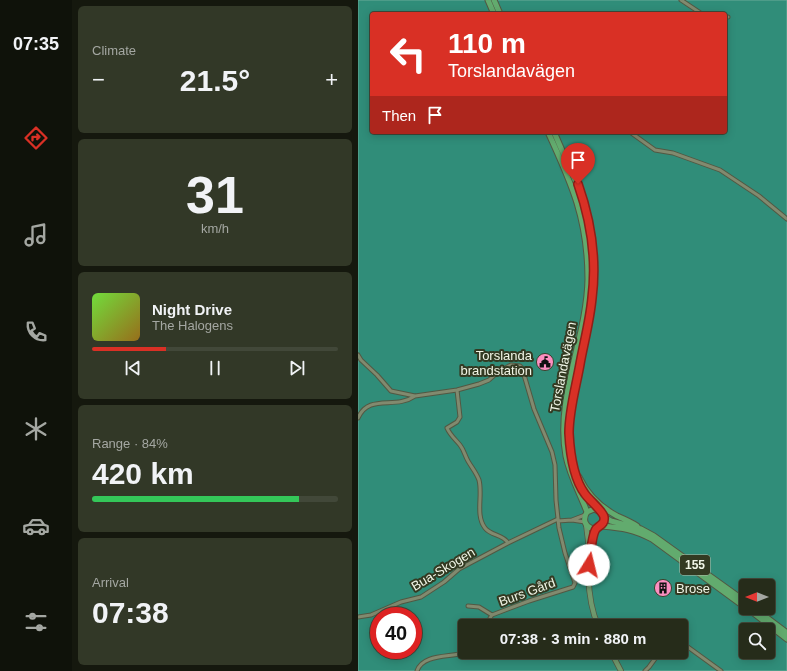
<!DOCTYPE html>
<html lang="en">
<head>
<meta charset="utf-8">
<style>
	:root { --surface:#262c1a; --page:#323827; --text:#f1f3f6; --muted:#a4a7a2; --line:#424839; --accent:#d93025 }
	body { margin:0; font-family:Arial,sans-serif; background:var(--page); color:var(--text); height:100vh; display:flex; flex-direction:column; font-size:15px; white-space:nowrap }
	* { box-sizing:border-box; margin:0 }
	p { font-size:13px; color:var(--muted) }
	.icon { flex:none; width:22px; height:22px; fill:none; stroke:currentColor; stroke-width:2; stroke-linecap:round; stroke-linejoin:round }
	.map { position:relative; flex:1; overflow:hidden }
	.side { display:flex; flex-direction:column; gap:6px; padding:6px; background:#15180e; width:286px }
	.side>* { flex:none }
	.guide { position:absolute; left:12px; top:12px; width:357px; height:122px; border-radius:4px; box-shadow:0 2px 10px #0003,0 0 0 1px var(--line); background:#d93025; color:#fff; overflow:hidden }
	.needle { width:26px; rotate:270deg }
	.controls { position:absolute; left:381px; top:579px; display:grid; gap:8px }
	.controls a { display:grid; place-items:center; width:36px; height:36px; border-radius:4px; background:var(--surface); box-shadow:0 2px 10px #0003,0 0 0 1px var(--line); font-size:20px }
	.speed { position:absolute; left:12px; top:607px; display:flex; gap:8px; font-size:20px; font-weight:700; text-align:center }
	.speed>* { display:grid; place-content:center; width:52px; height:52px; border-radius:50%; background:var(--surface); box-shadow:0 2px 10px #0003,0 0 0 1px var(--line); line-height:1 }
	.speed .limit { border:6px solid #d22; background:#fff; color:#111 }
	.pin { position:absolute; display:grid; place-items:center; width:34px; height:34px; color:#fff; margin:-41px -17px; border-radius:50% 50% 50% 0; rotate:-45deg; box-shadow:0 0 4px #0007 }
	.pin .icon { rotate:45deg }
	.me { position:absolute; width:44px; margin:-22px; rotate:9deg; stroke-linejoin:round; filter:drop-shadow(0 0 3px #0008) }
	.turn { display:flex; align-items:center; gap:14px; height:84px; padding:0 12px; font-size:18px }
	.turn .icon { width:52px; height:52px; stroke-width:2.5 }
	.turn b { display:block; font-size:28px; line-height:34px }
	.then { display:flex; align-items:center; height:38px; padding:0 12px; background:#0003; gap:8px; font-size:15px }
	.big { font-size:30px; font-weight:800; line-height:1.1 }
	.side .card { flex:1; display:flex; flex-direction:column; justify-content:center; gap:6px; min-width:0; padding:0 14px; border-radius:6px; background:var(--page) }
	.side .dial { align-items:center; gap:0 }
	.dial b { font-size:52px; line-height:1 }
	.song { display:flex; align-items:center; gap:12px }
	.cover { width:48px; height:48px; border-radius:6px; background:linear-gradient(135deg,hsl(100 70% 55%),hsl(40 70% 35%)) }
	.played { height:4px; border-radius:2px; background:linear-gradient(90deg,var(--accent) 30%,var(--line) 30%) }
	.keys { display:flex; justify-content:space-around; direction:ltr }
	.heat { display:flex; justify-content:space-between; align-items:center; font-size:22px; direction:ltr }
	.charge { height:6px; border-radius:3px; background:linear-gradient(90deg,#34c759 84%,var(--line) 0) }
	.trip { position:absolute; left:100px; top:619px; width:230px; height:40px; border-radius:4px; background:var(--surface); box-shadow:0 2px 10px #0003,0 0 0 1px var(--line); font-weight:800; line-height:40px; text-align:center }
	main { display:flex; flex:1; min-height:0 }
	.dock { display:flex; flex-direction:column; width:72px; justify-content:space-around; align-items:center; background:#0f120a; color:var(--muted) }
	.dock .icon { width:28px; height:28px }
	.dock .active { color:var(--accent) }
	.dock b { font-size:18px; color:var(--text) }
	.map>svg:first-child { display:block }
	.water { fill:#308d79; stroke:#6aac9a; fill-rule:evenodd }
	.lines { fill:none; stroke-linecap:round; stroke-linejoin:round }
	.street-casing { stroke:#525843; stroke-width:5 }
	.secondary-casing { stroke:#525843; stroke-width:6 }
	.primary-casing { stroke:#525843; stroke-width:7 }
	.street { stroke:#818a6f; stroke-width:3 }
	.secondary { stroke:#719a6e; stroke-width:4.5 }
	.primary { stroke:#62ab6e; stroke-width:5 }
	.route-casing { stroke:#8d1f18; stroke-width:10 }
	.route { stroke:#d93025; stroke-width:7 }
	.labels { text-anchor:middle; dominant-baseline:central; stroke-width:4; stroke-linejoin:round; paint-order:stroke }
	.shield { fill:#333a22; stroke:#b8beac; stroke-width:1 }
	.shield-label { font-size:12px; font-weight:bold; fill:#f1f6e7 }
	.poi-label { font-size:13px; fill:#f1f6e7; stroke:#333a22; text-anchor:end }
	.street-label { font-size:13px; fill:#f1f6e7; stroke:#333a22 }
</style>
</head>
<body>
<main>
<nav class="dock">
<b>07:35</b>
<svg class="icon active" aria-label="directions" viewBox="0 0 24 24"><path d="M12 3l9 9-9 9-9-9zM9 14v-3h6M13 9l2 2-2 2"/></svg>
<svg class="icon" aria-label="music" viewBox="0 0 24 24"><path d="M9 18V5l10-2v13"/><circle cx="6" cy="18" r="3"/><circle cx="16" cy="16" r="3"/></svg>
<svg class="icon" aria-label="phone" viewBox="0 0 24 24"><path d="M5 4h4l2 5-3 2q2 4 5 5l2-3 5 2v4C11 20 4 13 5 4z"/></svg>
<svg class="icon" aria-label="climate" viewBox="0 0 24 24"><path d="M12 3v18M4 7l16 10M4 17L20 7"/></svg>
<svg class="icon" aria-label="car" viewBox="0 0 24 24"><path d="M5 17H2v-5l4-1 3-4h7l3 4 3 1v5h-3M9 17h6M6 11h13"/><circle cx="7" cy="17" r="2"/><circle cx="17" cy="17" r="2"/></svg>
<svg class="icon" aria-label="filters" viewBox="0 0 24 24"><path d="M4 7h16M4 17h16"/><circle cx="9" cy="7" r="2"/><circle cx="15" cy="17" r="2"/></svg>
</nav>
<section class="side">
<div class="card"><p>Climate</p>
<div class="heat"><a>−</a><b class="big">21.5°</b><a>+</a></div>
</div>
<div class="card dial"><b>31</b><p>km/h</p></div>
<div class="card">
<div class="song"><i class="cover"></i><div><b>Night Drive</b><p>The Halogens</p></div></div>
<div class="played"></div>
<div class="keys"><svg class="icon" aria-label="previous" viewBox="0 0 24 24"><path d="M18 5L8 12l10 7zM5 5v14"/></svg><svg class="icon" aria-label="pause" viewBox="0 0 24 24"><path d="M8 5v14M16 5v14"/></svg><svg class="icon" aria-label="next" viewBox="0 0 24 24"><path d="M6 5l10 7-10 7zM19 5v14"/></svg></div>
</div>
<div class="card"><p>Range · 84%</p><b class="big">420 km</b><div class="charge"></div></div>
<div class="card"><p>Arrival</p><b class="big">07:38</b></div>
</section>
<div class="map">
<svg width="429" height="671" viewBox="0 0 429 671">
	<rect width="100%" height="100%" fill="#333a22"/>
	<path class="water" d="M0,0H429V671H0ZM14,14H367V132H14ZM388,586H410V608H388ZM21,616H55V650H21ZM107,626H323V652H107ZM388,630H410V652H388Z"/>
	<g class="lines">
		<g class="street-casing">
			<path id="street" d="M323,0L344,14
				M367,17H370
				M272,132L297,150L315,153L362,170L401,196L429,219
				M0,355L3,360L19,375L33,391L57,396L99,390L121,384L131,380L140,372L153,365L162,366L164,368L176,409L194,452L197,465L198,500L201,528L207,553L217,583L215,587L171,601L134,615L121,607L110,606
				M99,390L102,417L99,422L89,428C92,435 97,439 102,445C106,450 107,456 110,461C114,468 118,472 121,480C125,495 117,515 127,528C133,536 145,534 150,543
				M0,418C11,393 37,410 57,396
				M214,520L227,515
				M200,521L214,520L227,522
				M0,617L13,615L43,602L63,597L86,582L101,569L150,543L200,519
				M127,626L134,615
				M323,642L363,671
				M59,671C65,653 94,658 109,652
				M287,671L291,667L302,652"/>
		</g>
		<g class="secondary-casing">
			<path id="secondary" d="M228,524L231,548
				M239,529C226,556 229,599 240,626
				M253,652L263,671"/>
		</g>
		<g class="primary-casing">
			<path id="primary" d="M130,0L136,14
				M136,0L142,14
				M190,132C214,184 230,220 230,279C229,338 197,397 208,456C212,476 222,493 229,512C219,528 244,537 246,518L243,512L236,509L229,512
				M196,132L223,194L231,221L234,244L236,273L234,298L213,409L211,436L215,466L219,481L227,494L240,510
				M221,477C229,494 242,507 259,516C266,519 273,522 279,526
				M246,517L253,521L283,529L296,536L388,602
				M243,526C265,528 275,529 294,539L388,608
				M389,608L429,639
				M396,608L429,633"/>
		</g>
		<use href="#street" class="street"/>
		<use href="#secondary" class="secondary"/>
		<use href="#primary" class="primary"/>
	</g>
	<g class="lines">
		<g class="route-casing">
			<path id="route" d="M220,184C233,221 239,259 234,298C232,320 226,342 222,364C218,387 211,410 211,433C212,452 215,478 227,494C231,500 245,511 246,517C247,524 242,525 238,529C234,534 232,557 231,565"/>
		</g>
		<use href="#route" class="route"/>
	</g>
	<defs>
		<g id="civic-disc" transform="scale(0.9)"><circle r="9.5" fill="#fc8fc1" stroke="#333a22"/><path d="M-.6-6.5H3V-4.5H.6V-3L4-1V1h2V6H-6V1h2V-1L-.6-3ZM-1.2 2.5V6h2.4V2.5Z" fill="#111"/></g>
		<g id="building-disc" transform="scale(0.9)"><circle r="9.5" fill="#fc8fc1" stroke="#333a22"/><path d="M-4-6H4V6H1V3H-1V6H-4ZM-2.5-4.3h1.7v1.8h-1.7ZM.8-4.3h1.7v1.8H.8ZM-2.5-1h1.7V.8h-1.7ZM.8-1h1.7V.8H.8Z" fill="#111"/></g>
	</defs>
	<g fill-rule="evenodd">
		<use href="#civic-disc" x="187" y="362"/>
		<use href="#building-disc" x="305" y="588"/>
	</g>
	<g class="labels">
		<rect class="shield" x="322" y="555" width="30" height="20" rx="3"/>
		<g class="shield-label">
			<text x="337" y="565">155</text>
		</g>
		<g class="poi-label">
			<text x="174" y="355">Torslanda<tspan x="174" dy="15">brandstation</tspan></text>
			<text x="318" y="588" text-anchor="start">Brose</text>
		</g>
		<g class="street-label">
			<text transform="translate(205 367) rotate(-79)">Torslandavägen</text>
			<text transform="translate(85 569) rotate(-31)">Bua-Skogen</text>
			<text transform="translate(169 592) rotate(-20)">Burs Gård</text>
		</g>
	</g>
</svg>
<div class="controls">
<a><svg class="needle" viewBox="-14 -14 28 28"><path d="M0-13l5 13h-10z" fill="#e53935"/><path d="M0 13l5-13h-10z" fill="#a4a7a2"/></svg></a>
<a><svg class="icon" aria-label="search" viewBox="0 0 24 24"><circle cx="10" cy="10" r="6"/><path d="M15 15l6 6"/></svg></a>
</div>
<div class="speed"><div class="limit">40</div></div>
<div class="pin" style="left:220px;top:184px;background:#d93025"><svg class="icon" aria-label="arrive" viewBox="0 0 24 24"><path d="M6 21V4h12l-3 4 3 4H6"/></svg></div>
<svg class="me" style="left:231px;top:565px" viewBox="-20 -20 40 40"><circle r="19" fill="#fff"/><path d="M0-13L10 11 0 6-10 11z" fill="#d93025"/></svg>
<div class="trip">07:38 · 3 min · 880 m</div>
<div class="guide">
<div class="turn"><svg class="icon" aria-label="left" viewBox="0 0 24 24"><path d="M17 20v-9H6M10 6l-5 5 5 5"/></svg><div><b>110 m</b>Torslandavägen</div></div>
<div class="then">Then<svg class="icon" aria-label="arrive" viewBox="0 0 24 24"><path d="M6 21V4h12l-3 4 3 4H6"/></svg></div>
</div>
</div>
</main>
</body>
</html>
